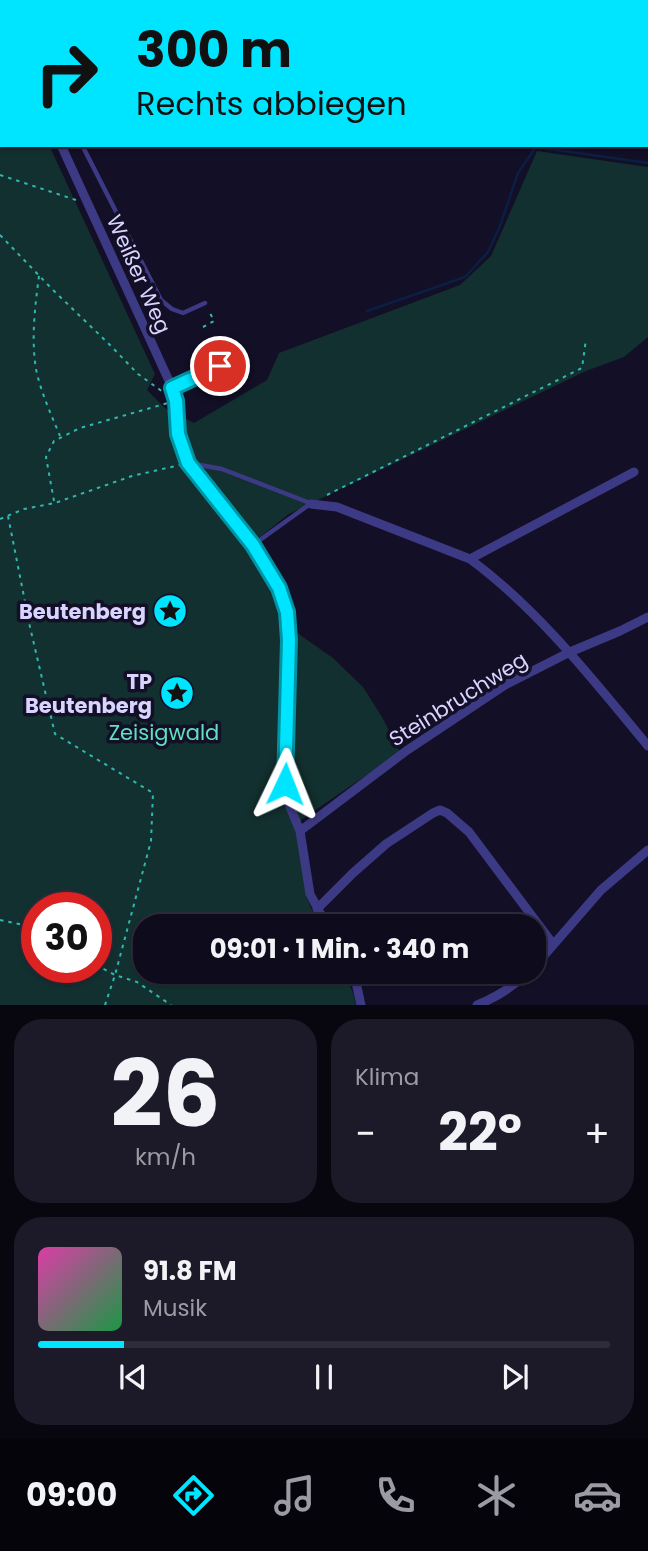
<!DOCTYPE html>
<html lang="de">
<head>
<meta charset="utf-8">
<style>
	:root { --surface:#0e0b1c; --page:#1c1929; --text:#f1f3f6; --muted:#9b9ba3; --line:#2e2b3b; --accent:#00e5ff }
	body { margin:0; font-family:Poppins,sans-serif; background:var(--page); color:var(--text); height:100vh; display:flex; flex-direction:column; font-size:26px; white-space:nowrap }
	* { box-sizing:border-box; margin:0 }
	p { font-size:23px; color:var(--muted) }
	.icon { flex:none; width:38px; height:38px; fill:none; stroke:currentColor; stroke-width:2; stroke-linecap:round; stroke-linejoin:round }
	.map { position:relative; height:1005px; overflow:hidden }
	.side { display:flex; flex-direction:column; gap:14px; padding:14px; background:#08060f; flex:1 }
	.side>* { flex:none }
	.hud { position:absolute; left:0px; top:0px; width:649px; height:147px; box-shadow:0 2px 5px #0004,0 0 0 2px var(--line); background:#00e5ff; color:#111; overflow:hidden }
	.speed { position:absolute; left:21px; top:892px; display:flex; gap:14px; font-size:35px; font-weight:700; text-align:center }
	.speed>* { display:grid; place-content:center; width:91px; height:91px; border-radius:50%; background:var(--surface); box-shadow:0 2px 5px #0004,0 0 0 2px var(--line); line-height:1 }
	.speed .limit { border:10px solid #d22; background:#fff; color:#111 }
	.pin { position:absolute; display:grid; place-items:center; width:60px; height:60px; color:#fff; margin:-30px; border:4px solid #fff; border-radius:50%; box-shadow:0 2px 7px #0007 }
	.me { position:absolute; width:77px; margin:-38px; rotate:2deg; stroke-linejoin:round; filter:drop-shadow(0 0 5px #0008) }
	.turn { display:flex; align-items:center; gap:24px; height:147px; padding:0 21px; font-size:32px }
	.turn .icon { width:91px; height:91px; stroke-width:2.5 }
	.turn b { display:block; font-size:49px; line-height:60px }
	.big { font-size:52px; font-weight:700; line-height:1.1 }
	.side .tile { flex:1; display:flex; flex-direction:column; justify-content:center; gap:10px; min-width:0; padding:0 24px; border-radius:28px; background:var(--page) }
	.side .dial { align-items:center; gap:0 }
	.dial b { font-size:91px; line-height:1 }
	.song { display:flex; align-items:center; gap:21px }
	.cover { width:84px; height:84px; border-radius:10px; background:linear-gradient(135deg,hsl(320 70% 55%),hsl(140 70% 35%)) }
	.played { height:7px; border-radius:4px; background:linear-gradient(90deg,var(--accent) 15%,var(--line) 15%) }
	.keys { display:flex; justify-content:space-around; direction:ltr }
	.heat { display:flex; justify-content:space-between; align-items:center; font-size:38px; direction:ltr }
	.side .tiles { flex:1; display:grid; gap:14px; grid-template-columns:1fr 1fr }
	.tile:last-child { grid-column:span 2 }
	.trip { position:absolute; left:133px; top:914px; width:413px; height:70px; border-radius:28px; background:var(--surface); box-shadow:0 2px 5px #0004,0 0 0 2px var(--line); font-weight:700; line-height:70px; text-align:center }
	.menu { display:flex; height:112px; justify-content:space-around; align-items:center; background:#06040b; color:var(--muted) }
	.menu .icon { width:49px; height:49px }
	.menu .active { color:var(--accent) }
	.menu b { font-size:32px; color:var(--text) }
	.map>svg:first-child { display:block }
	.green { fill:#12302f; fill-rule:evenodd }
	.lines { fill:none; stroke-linecap:round; stroke-linejoin:round }
	.stream { stroke:#0a1f44; stroke-width:2.5 }
	.path { stroke:#2fb8b0; stroke-width:2; stroke-dasharray:3.5 5; stroke-linecap:butt }
	.service { stroke:#3d3a85; stroke-width:4.5 }
	.minor { stroke:#3d3a85; stroke-width:9 }
	.route-casing { stroke:#0095a6; stroke-width:18 }
	.route { stroke:#00e5ff; stroke-width:12 }
	.labels { text-anchor:middle; dominant-baseline:central; stroke-width:7; stroke-linejoin:round; paint-order:stroke }
	.street-label { font-size:21px; fill:#d9d4ff; stroke:#130f26 }
	.poi-label { font-size:21px; font-weight:bold; fill:#d9d4ff; stroke:#130f26; text-anchor:end }
	.park-label { font-size:21px; fill:#5fe0c0; stroke:#130f26 }
</style>
</head>
<body>
<div class="map">
<svg width="648" height="1005" viewBox="0 0 648 1005">
	<rect width="100%" height="100%" fill="#130f26"/>
	<path class="green" d="M0,40L2,43V145H49L155,374L147,390L166,409L194,423L267,380L279,353L460,285L491,256L537,151L648,167V337L624,357L586,371L289,514L247,547L273,585L283,618L300,635L333,658L363,687L382,717L400,752L301,820L306,896L319,926H145V971H344L353,993L356,1005H0ZM37,908H96V968H37Z"/>
	<g class="lines">
		<path class="stream" d="M367,311L465,277L488,252L500,226L518,173L536,147L648,163"/>
		<path class="path" d="M254,0V2
			M0,31L2,35
			M0,175L76,200
			M0,235L53,290L110,345L138,374L163,392
			M39,276C35,306 31,339 36,369C41,393 51,414 60,436
			M203,327L214,321L209,311
			M327,495L582,368L586,339
			M54,501L46,457L54,441L80,428L168,403
			M8,516L30,627L55,734L153,793L151,841L115,975L105,1005
			M0,519L24,509L55,503L132,476L180,465
			M0,920L37,928
			M96,965L115,975L137,982L171,1005"/>
		<path class="service" d="M13,0L14,2
			M82,145L161,300L172,309L183,313L205,303
			M172,388L231,361
			M189,463L222,469L310,503
			M253,545L310,504"/>
		<path class="minor" d="M0,14L2,17
			M61,145L170,383L176,401L178,434L188,463L253,545L279,588L287,612L289,640L285,784L288,802L300,831L310,894L327,926
			M311,504L337,507L470,559C540,611 593,680 648,746
			M470,559L634,472
			M300,831L406,751L505,685L570,652L620,631L648,617
			M317,909L353,873L386,844L433,813L440,810L447,813L469,832L553,944
			M534,967L601,890L648,850
			M352,971L355,978L361,1005
			M477,1005C498,997 513,987 529,971"/>
	</g>
	<g class="lines">
		<g class="route-casing">
			<path id="route" d="M220,366L172,388L176,401L178,434L188,463L253,545L279,588L287,612L289,640L285,784"/>
		</g>
		<use href="#route" class="route"/>
	</g>
	<defs>
		<g id="sight-disc" transform="scale(1.75)"><circle r="9.5" fill="#00e5ff" stroke="#130f26"/><path d="M0-6L1.8-2.2L6-1.7L2.9 1.2L3.7 5.4L0 3.3L-3.7 5.4L-2.9 1.2L-6-1.7L-1.8-2.2Z" fill="#111"/></g>
	</defs>
	<g fill-rule="evenodd">
		<use href="#sight-disc" x="170" y="611"/>
		<use href="#sight-disc" x="177" y="693"/>
	</g>
	<g class="labels">
		<g class="street-label">
			<text transform="translate(139 274) rotate(66)">Weißer Weg</text>
			<text transform="translate(458 699) rotate(-32)">Steinbruchweg</text>
		</g>
		<g class="poi-label">
			<text x="146" y="611">Beutenberg</text>
			<text x="152" y="681">TP<tspan x="152" dy="24">Beutenberg</tspan></text>
		</g>
		<g class="park-label">
			<text x="164" y="732">Zeisigwald</text>
		</g>
	</g>
</svg>
<div class="speed"><div class="limit">30</div></div>
<div class="pin" style="left:220px;top:366px;background:#d93025"><svg class="icon" aria-label="arrive" viewBox="0 0 24 24"><path d="M6 21V4h12l-3 4 3 4H6"/></svg></div>
<svg class="me" style="left:285px;top:784px" viewBox="-20 -20 40 40"><path d="M0-17L14 15 0 8-14 15z" fill="#00e5ff" stroke="#fff" stroke-width="4"/></svg>
<div class="trip">09:01 · 1 Min. · 340 m</div>
<div class="hud">
<div class="turn"><svg class="icon" aria-label="right" viewBox="0 0 24 24"><path d="M7 20v-9h11M14 6l5 5-5 5"/></svg><div><b>300 m</b>Rechts abbiegen</div></div>
</div>
</div>
<section class="side">
<div class="tiles">
<div class="tile dial"><b>26</b><p>km/h</p></div>
<div class="tile"><p>Klima</p>
<div class="heat"><a>−</a><b class="big">22°</b><a>+</a></div>
</div>
<div class="tile">
<div class="song"><i class="cover"></i><div><b>91.8 FM</b><p>Musik</p></div></div>
<div class="played"></div>
<div class="keys"><svg class="icon" aria-label="previous" viewBox="0 0 24 24"><path d="M18 5L8 12l10 7zM5 5v14"/></svg><svg class="icon" aria-label="pause" viewBox="0 0 24 24"><path d="M8 5v14M16 5v14"/></svg><svg class="icon" aria-label="next" viewBox="0 0 24 24"><path d="M6 5l10 7-10 7zM19 5v14"/></svg></div>
</div>
</div>
</section>
<nav class="menu">
<b>09:00</b>
<svg class="icon active" aria-label="directions" viewBox="0 0 24 24"><path d="M12 3l9 9-9 9-9-9zM9 14v-3h6M13 9l2 2-2 2"/></svg>
<svg class="icon" aria-label="music" viewBox="0 0 24 24"><path d="M9 18V5l10-2v13"/><circle cx="6" cy="18" r="3"/><circle cx="16" cy="16" r="3"/></svg>
<svg class="icon" aria-label="phone" viewBox="0 0 24 24"><path d="M5 4h4l2 5-3 2q2 4 5 5l2-3 5 2v4C11 20 4 13 5 4z"/></svg>
<svg class="icon" aria-label="climate" viewBox="0 0 24 24"><path d="M12 3v18M4 7l16 10M4 17L20 7"/></svg>
<svg class="icon" aria-label="car" viewBox="0 0 24 24"><path d="M5 17H2v-5l4-1 3-4h7l3 4 3 1v5h-3M9 17h6M6 11h13"/><circle cx="7" cy="17" r="2"/><circle cx="17" cy="17" r="2"/></svg>
</nav>
</body>
</html>
